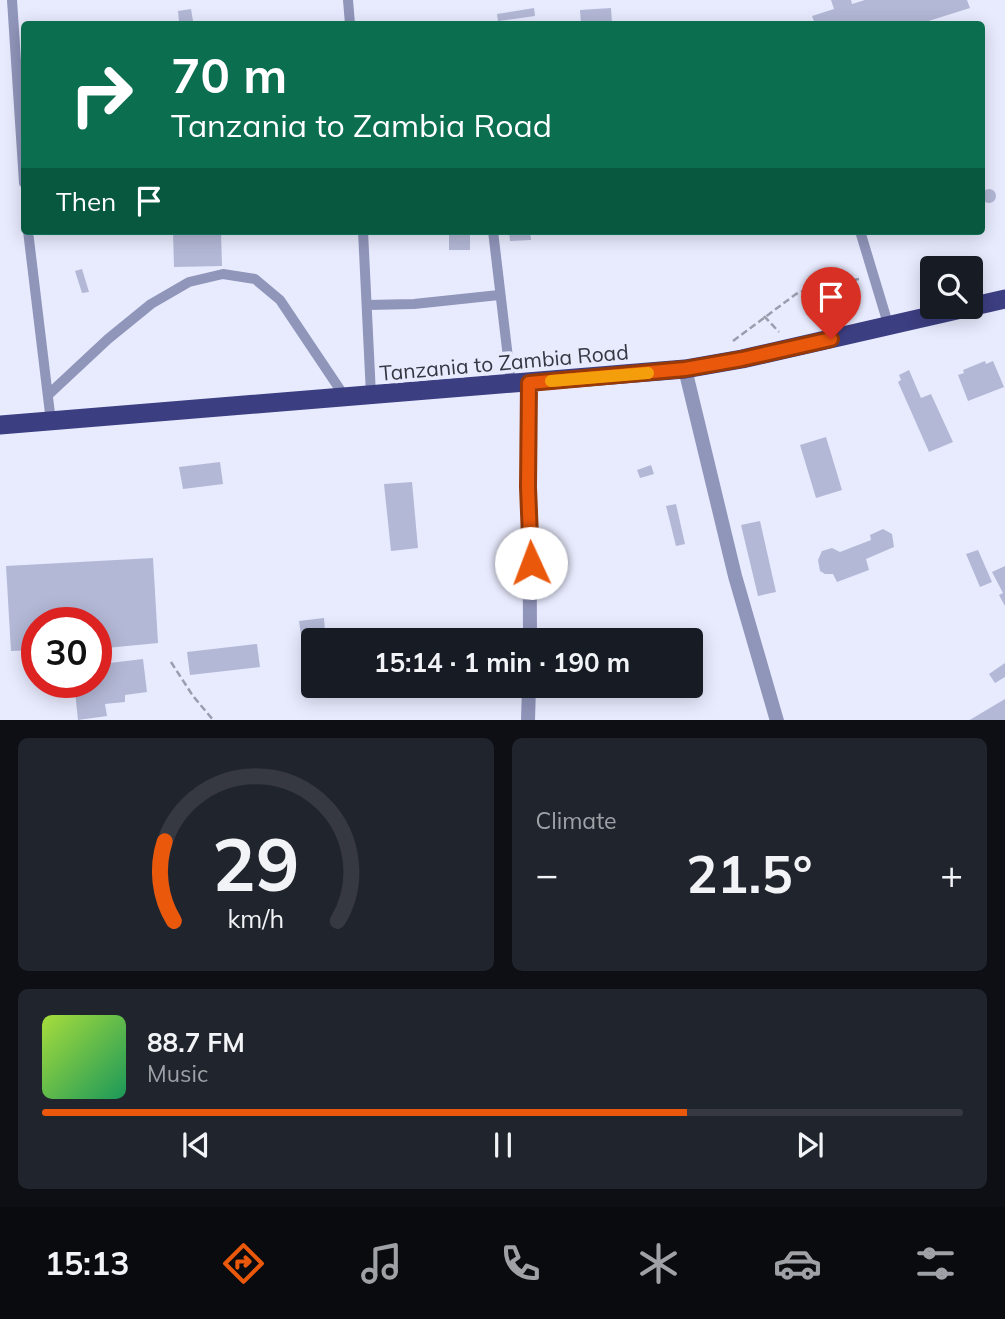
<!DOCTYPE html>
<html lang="en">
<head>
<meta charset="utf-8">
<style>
	:root { --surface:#171b24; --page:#20242c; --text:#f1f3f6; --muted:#9ea1a6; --line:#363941; --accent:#ea580c }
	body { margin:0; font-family:Mulish,sans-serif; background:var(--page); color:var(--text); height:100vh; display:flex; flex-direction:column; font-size:26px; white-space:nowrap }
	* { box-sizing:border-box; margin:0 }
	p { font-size:23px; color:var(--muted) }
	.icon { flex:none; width:38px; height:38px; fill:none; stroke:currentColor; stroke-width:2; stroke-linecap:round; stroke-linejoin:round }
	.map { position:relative; height:720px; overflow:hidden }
	.side { display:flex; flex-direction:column; gap:18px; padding:18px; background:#0d0f14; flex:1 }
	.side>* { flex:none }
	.banner { position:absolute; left:21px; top:21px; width:964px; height:214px; border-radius:7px; box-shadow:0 4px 18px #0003; background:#0b6e4f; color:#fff; overflow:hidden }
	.fabs { position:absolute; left:920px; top:256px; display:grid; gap:14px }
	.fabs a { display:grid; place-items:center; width:63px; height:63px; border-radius:7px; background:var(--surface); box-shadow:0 4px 18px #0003; font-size:35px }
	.speed { position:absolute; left:21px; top:607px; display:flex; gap:14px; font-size:35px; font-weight:700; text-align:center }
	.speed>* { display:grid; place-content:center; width:91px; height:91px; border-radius:50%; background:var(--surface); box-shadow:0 4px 18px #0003; line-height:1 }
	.speed .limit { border:10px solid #d22; background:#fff; color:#111 }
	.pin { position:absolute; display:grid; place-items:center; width:60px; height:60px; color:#fff; margin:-72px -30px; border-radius:50% 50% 50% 0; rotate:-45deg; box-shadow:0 0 7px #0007 }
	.pin .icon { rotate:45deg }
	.me { position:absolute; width:77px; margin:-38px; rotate:358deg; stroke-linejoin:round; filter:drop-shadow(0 0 5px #0008) }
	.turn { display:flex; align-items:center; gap:24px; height:147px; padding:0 35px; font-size:32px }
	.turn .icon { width:91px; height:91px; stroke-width:2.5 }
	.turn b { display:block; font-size:49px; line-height:60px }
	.then { display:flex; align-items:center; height:66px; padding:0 35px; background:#0003; gap:14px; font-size:26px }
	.big { font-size:52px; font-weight:700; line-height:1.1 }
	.side .widget { flex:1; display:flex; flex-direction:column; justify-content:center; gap:10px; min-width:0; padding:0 24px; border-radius:10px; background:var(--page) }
	.side .dial { align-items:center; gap:0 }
	.dial svg { height:182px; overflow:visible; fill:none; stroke:var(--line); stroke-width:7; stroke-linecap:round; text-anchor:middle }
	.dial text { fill:var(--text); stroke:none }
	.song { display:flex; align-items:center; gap:21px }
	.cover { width:84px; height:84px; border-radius:10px; background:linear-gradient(135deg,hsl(80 70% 55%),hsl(150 70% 35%)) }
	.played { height:7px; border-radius:4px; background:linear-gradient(90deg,var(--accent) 70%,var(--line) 70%) }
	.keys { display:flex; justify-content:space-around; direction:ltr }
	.heat { display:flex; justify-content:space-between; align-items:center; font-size:38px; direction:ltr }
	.side .tiles { flex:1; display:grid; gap:18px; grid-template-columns:1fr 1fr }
	.widget:last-child { grid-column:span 2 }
	.trip { position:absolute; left:301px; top:628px; width:402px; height:70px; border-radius:7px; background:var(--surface); box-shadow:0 4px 18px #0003; font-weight:700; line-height:70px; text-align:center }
	.tabs { display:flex; height:112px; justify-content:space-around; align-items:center; background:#090b0e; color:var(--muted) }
	.tabs .icon { width:49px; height:49px }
	.tabs .on { color:var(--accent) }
	.tabs b { font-size:32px; color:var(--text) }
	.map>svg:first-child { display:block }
	.building { fill:#b3b8d6 }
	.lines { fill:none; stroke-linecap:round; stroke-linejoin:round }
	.path { stroke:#9b9dad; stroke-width:2.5; stroke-dasharray:7 3.5; stroke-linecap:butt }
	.service { stroke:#9095ba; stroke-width:10 }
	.minor { stroke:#9095ba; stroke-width:14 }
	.trunk { stroke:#3c3e82; stroke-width:19 }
	.route-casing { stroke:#983908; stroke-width:18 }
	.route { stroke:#ea580c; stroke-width:12 }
	.slow { stroke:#f59e0b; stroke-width:12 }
	.labels { text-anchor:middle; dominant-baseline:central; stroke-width:7; stroke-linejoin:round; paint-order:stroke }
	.street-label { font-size:21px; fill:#353743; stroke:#e8ebfe }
</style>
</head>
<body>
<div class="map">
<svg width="1005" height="721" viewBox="0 0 1005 721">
	<rect width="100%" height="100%" fill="#e8ebfe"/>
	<path class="building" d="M831,0H851L852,4L865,0H967L970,8L919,24H815L812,16L834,9Z
		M534,8L535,16L498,21L497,14Z
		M611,8L612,24H581L580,10Z
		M191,9L193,21L179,22L178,11Z
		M982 196a7 7 0 1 1 14 0a7 7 0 1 1-14 0Z
		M173,231H221L222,266L174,267Z
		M449,231H470V250H449Z
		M509,231H530L531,240L510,241Z
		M82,269L89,292L82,293L75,271Z
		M985,361L986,364L993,361L1004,387L968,401L958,375L964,373L963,370Z
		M909,370L921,398L931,394L953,442L929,452L898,382L901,380L899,375Z
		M826,437L842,490L816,498L800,445Z
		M220,462L223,484L183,489L179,467Z
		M651,465L654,474L640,478L637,470Z
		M412,482L418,548L391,551L384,484Z
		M676,504L685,544L676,546L666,506Z
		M760,521L776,592L758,596L741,525Z
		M883,529L892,534L894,547L866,559L869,570L837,582L833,574H825L820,571L818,560L822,551L832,548L840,552L871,540L870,535Z
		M978,550L992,582L980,587L966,554Z
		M153,558L158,643L96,649V623H37V650L11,651L6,566Z
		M1005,566V606L999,595L1003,593L992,572Z
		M324,618L325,632L301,635L299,621Z
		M257,644L260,667L190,675L187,652Z
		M96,651H99L101,664L143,659L147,692L125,695V702L105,704L107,716L78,720L74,682H96Z
		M1005,663V677L995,683L989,674Z
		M1005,699V721H968Z"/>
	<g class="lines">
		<path class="path" d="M764,316L779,332
			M733,341L796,294L808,289L859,279
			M171,662L193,696L214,721"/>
		<path class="service" d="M12,0L24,183
			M348,0L350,24
			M28,231L51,422
			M363,231L371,395
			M493,231L511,383
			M860,231L889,327
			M367,305L414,304L499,295
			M48,395L108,339L151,304L189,282L223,274L255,279L280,300L345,397"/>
		<path class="minor" d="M685,369L735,576L777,721
			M529,383L530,640
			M528,721L529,686"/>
		<path class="trunk" d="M0,425L685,369L742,359L1005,299"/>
	</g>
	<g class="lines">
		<g class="route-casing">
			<path id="route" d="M531,563L528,487L529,383L685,369L742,359L831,339"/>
		</g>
		<use href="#route" class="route"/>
		<path class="slow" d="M551,381L648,373"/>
	</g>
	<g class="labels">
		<g class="street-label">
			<text transform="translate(504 362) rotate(-5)">Tanzania to Zambia Road</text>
		</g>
	</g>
</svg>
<div class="fabs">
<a><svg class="icon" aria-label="search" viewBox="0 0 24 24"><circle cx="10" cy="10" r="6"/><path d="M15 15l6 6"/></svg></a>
</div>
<div class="speed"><div class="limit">30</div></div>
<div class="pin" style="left:831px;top:339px;background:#d93025"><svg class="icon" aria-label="arrive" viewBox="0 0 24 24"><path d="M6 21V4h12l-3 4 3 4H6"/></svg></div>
<svg class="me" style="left:531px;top:563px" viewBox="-20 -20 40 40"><circle r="19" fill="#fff"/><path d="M0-13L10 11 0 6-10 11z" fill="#ea580c"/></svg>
<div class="trip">15:14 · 1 min · 190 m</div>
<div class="banner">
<div class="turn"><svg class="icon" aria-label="right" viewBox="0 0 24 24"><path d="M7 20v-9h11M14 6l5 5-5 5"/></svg><div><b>70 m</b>Tanzania to Zambia Road</div></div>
<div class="then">Then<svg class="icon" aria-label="arrive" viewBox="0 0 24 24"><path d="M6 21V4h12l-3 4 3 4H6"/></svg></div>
</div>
</div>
<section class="side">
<div class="tiles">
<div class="widget dial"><svg viewBox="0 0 100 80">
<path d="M14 69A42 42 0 1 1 86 69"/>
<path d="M14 69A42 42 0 0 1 10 34" stroke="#ea580c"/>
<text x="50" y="56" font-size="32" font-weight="700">29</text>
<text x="50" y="72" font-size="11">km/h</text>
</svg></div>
<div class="widget"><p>Climate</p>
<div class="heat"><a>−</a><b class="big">21.5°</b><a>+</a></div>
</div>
<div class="widget">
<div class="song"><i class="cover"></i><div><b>88.7 FM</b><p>Music</p></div></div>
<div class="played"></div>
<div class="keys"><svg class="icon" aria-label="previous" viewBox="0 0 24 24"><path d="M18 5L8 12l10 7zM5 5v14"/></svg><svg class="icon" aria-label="pause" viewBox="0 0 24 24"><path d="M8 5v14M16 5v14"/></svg><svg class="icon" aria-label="next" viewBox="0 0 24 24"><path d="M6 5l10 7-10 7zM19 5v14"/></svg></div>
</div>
</div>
</section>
<nav class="tabs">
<b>15:13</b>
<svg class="icon on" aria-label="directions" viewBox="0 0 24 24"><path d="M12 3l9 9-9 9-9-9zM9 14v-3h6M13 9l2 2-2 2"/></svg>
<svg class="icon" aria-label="music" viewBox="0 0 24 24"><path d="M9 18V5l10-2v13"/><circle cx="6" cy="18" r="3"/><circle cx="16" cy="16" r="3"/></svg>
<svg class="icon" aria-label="phone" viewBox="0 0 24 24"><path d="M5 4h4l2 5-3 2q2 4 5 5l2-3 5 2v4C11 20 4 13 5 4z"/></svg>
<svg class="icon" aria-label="climate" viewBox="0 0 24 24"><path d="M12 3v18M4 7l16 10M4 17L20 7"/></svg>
<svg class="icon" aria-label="car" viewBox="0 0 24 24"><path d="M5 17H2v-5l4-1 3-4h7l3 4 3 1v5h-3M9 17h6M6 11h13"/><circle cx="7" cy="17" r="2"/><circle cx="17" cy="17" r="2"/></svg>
<svg class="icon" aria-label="filters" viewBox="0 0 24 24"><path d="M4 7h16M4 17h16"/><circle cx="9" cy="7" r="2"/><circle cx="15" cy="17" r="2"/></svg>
</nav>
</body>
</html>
